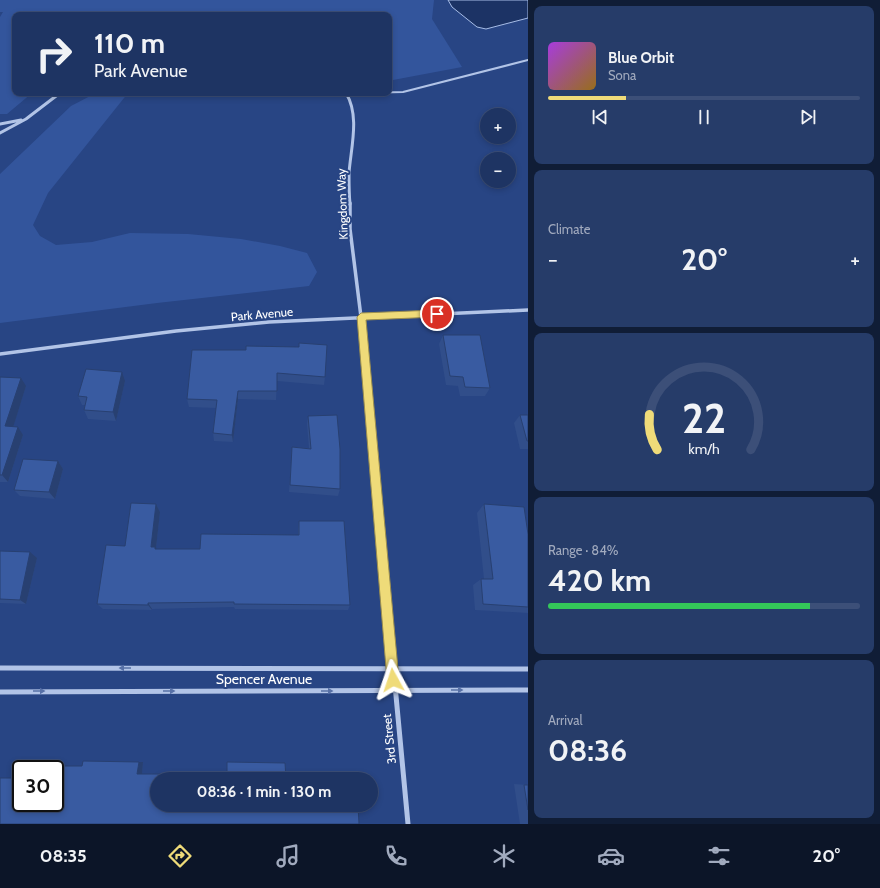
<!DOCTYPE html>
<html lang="en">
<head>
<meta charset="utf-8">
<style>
	:root { --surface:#1e3463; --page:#263c69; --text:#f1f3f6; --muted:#a1aabe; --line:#3c4f78; --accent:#efdb79 }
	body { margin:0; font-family:Cabin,sans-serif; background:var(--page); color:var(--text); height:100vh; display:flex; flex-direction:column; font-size:15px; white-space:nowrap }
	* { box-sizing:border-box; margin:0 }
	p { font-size:13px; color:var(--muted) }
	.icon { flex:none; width:22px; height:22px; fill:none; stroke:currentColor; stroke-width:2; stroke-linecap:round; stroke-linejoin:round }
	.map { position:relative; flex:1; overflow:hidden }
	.panel { display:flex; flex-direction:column; gap:6px; padding:6px; background:#101d36; width:352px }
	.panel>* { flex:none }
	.banner { position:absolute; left:12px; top:12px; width:380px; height:84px; border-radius:8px; box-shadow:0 2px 6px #0003,0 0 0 1px var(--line); background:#1e3463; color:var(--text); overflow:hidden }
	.buttons { position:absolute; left:480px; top:108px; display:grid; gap:8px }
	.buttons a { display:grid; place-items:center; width:36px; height:36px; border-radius:50%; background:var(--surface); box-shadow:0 2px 6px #0003,0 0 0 1px var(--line); font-size:20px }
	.speed { position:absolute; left:12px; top:760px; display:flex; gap:8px; font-size:20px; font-weight:700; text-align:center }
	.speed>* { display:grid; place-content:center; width:52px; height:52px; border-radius:50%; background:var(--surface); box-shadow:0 2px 6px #0003,0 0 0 1px var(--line); line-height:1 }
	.speed .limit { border:2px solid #111; border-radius:6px; background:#fff; color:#111 }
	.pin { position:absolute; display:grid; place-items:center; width:34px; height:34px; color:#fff; margin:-17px; border:2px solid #fff; border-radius:50%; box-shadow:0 1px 4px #0007 }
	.me { position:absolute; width:44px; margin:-22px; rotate:355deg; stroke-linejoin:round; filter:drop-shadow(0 0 3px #0008) }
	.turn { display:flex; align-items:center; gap:14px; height:84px; padding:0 16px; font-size:18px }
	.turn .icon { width:52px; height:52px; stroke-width:2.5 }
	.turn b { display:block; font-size:28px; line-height:34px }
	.big { font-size:30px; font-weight:800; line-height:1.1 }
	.panel .widget { flex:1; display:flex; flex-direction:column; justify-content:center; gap:6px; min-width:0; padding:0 14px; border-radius:8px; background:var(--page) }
	.panel .dial { align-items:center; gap:0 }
	.dial svg { height:104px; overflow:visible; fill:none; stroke:var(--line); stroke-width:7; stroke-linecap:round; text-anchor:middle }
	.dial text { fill:var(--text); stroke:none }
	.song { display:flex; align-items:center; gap:12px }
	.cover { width:48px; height:48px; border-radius:6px; background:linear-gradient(135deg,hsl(280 70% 55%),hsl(40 70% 35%)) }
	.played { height:4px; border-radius:2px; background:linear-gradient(90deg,var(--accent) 25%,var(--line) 25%) }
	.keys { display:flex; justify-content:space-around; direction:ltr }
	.heat { display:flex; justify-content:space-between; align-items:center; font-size:22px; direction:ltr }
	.charge { height:6px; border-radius:3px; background:linear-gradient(90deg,#34c759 84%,var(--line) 0) }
	.trip { position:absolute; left:150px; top:772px; width:228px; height:40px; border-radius:20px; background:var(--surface); box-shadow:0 2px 6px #0003,0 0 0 1px var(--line); font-weight:800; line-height:40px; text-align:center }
	.dock { display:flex; height:64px; justify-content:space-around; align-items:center; background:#0c1528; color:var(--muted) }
	.dock .icon { width:28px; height:28px }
	.dock .on { color:var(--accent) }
	.dock b { font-size:18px; color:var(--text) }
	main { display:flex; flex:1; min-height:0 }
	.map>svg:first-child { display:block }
	.green { fill:#33559c }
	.water { fill:#1c3365; stroke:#a7bde7 }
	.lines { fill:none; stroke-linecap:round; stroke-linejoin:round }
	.service { stroke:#b2c4e7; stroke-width:2 }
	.minor-far2 { stroke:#b2c4e7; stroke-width:3 }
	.minor-far1 { stroke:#b2c4e7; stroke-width:3.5 }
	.minor { stroke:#b2c4e7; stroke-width:5 }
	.wall { fill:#314e8a }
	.shaded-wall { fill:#284071 }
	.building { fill:#395ba1; stroke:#284071; fill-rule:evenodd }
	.oneway { fill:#5871a7 }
	.route { fill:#efdb79; stroke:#9b8e4f }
	.labels { text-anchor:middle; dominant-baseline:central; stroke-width:4; stroke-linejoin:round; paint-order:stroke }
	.street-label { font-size:12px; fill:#fff; stroke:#284584 }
	.near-street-label { font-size:14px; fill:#fff; stroke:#284584 }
</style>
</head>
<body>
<main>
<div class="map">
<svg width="528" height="824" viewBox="0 0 528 824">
	<rect width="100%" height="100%" fill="#284584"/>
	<path class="green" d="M0,0H434L432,19L462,67L393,80L389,78V15H256L244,11L170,13L160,15H15V93H32L7,114H0V17L3,12H0Z
		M96,93H128L48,193L33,225L40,236L56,245L92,242L130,233L188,234L241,239L280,246L307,253L317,272L309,286L157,303L0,323V174L71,106Z"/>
	<path class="water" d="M448,0H528V18L486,29L477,27L452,7Z"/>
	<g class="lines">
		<path class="service" d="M360,93L403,92L528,60"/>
		<path class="minor-far2" d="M346,93C360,116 351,147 349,173C349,183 349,194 350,204
			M0,124L21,120
			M0,133L26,119L60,93"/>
		<path class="minor-far1" d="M350,203V229L361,317L375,472
			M0,354L176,331L269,322L528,310"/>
		<path class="minor" d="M375,471L408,824
			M0,668L528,669
			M0,692L528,690"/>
	</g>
	<path class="wall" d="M443,335L490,388L485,396H460L458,386L446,385L439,344Z
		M192,350L325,377L324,385L277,381L276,400L238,399L233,442L214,441L213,433L216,408L189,407L187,399Z
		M0,377L26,386L13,427L23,435L8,482H0Z
		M125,381L116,421L88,419L84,410L85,405H82L78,396Z
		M520,415H528V449H520L514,423Z
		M308,416L340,489L338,496L289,492L292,447L309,448L307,424Z
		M58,461L63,469L55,499L20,496L14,490Z
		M156,504L160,512L156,548V549H200L298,535V528L299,521L350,605L348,610L235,609L234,607L152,609V610L103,609L97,604L125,546Z
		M484,504L528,534V613L475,610L473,585L481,579H484L477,513Z
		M0,551L37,558L26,604L0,603Z
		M143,762L142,774L227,773L286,779L352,777L356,778L359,824L16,778L82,766Z
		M514,784L528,785V824H520Z"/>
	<path class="shaded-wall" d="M122,372L125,381L116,421L113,412Z
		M21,378L26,386L11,434L5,426Z
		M238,391V399L233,442L232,435Z
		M18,427L23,435L8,482L2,475Z
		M58,461L63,469L55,499L49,492Z
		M156,504L160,512L156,548L158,554L151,547Z
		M30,552L37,558L26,604L20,600Z
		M148,603L152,609V610L148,605Z
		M139,762H143L142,774H137Z"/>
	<path class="building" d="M443,335H480L490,388L465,387L463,377L450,376Z
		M299,343L327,345L325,377L277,373V391H238L232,435L213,433L217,400L187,399L192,350H246V346L299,347Z
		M86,369L122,372L113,412L84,410L87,397L78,396Z
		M0,377L21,378L5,426L18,427L2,475H0Z
		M337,415L340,449V489L290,485L292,447L311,449L308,416Z
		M520,415H528V441H527Z
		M23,459L58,461L49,492L14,490Z
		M131,503L156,504L151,547H155V549H200L201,534L299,535V521H344L350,605L234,604V602L148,603V605L97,604L106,545L125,546Z
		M484,504L524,507L528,534V607L483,604L481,579H493Z
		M0,551L30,552L20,600L0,599Z
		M83,761L139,762L137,774H227V762L285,763L286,779H157V805H358L359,824H0V778H16L18,766H82ZM21,769H55V803H21Z
		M356,778V779H294Z
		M524,785H528V810Z"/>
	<defs><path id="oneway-solid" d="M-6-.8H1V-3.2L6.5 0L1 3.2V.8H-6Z"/></defs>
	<g class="oneway">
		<use href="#oneway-solid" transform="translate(125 668) rotate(-180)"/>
		<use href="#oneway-solid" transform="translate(457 690)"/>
		<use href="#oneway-solid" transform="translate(39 691)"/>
		<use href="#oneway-solid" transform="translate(169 691)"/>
		<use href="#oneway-solid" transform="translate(327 691)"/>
	</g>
	<path class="route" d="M437,310L441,314L437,317L366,320L399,680L397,684L393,685L389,684L387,680L357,317L361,313Z"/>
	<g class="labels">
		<g class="street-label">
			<text transform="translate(342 204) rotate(-92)">Kingdom Way</text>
			<text transform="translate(262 314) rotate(-5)">Park Avenue</text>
			<text transform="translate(389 739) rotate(-96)">3rd Street</text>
		</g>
		<g class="near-street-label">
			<text x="264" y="679">Spencer Avenue</text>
		</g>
	</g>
</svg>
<div class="buttons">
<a>+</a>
<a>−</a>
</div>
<div class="speed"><div class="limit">30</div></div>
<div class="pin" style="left:437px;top:314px;background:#d93025"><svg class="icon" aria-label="arrive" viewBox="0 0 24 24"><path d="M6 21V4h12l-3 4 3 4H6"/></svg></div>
<svg class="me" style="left:393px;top:680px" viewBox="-20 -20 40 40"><path d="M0-17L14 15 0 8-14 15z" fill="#efdb79" stroke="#fff" stroke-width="4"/></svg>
<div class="trip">08:36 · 1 min · 130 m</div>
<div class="banner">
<div class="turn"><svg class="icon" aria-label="right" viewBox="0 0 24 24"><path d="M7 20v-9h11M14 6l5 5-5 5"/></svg><div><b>110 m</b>Park Avenue</div></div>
</div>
</div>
<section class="panel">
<div class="widget">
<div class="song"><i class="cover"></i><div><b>Blue Orbit</b><p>Sona</p></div></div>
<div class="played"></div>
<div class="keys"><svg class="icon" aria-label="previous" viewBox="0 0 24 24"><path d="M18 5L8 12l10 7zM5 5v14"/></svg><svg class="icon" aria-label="pause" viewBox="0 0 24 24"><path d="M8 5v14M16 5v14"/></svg><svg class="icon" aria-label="next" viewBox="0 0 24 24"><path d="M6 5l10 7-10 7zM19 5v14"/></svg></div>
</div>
<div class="widget"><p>Climate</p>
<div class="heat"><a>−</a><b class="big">20°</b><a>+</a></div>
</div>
<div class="widget dial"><svg viewBox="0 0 100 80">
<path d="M14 69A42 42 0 1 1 86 69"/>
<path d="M14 69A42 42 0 0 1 8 42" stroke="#efdb79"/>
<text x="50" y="56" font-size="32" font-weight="700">22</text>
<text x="50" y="72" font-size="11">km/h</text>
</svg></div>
<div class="widget"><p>Range · 84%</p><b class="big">420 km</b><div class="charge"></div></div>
<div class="widget"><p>Arrival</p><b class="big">08:36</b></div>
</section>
</main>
<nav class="dock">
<b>08:35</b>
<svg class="icon on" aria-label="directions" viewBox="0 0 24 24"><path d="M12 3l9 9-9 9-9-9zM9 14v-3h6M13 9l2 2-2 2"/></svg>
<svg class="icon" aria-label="music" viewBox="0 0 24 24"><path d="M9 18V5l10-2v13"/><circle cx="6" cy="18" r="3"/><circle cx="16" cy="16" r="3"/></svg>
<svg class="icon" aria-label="phone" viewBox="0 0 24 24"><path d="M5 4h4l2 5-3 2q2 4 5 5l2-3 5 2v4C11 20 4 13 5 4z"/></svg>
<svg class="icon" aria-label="climate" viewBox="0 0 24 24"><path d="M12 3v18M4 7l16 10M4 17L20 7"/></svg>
<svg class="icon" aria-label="car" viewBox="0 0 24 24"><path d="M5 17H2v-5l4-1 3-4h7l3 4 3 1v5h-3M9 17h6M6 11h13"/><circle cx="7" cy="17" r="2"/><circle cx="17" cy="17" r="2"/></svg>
<svg class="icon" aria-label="filters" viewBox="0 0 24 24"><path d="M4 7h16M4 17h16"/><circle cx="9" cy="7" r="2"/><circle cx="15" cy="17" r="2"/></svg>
<b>20°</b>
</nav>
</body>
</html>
